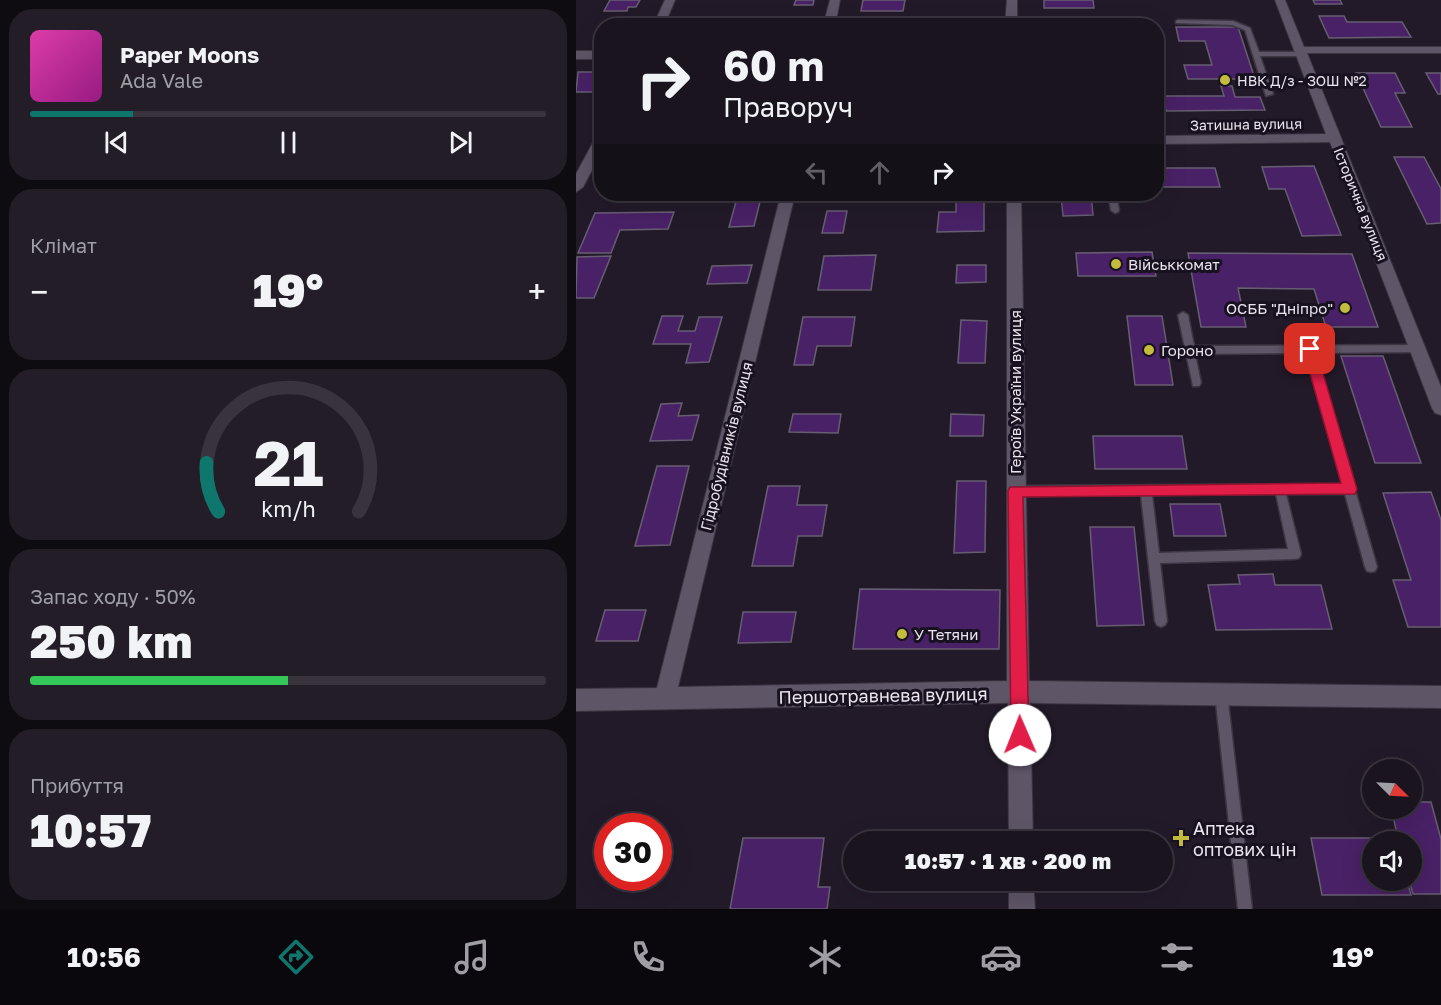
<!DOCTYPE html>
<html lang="uk">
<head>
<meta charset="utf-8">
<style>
	:root { --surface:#1a141f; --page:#231d28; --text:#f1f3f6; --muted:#9f9ea4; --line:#38333d; --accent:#0f766e }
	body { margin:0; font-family:"Golos Text",sans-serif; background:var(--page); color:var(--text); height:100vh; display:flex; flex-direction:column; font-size:22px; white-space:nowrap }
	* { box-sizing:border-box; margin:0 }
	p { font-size:20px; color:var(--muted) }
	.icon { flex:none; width:33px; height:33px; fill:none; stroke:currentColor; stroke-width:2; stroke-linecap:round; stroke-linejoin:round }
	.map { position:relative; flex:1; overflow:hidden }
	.details { display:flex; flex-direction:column; gap:9px; padding:9px; background:#0e0b11; width:576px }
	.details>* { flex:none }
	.top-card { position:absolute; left:18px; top:18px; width:570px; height:183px; border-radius:24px; box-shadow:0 6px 24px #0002,0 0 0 2px var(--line); background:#1a141f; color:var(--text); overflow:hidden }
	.needle { width:39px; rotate:114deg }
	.buttons { position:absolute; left:786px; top:759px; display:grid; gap:12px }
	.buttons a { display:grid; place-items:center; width:60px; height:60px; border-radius:50%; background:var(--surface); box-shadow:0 6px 24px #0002,0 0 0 2px var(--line); font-size:30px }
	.speed { position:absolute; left:18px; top:813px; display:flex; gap:12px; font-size:30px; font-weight:700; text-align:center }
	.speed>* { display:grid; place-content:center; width:78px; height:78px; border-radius:50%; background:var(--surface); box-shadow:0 6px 24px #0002,0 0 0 2px var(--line); line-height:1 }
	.speed .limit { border:9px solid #d22; background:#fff; color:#111 }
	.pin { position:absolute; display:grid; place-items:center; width:51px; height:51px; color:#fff; margin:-26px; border-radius:12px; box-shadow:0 3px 9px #0006 }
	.me { position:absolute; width:66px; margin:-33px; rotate:359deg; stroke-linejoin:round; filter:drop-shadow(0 0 4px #0008) }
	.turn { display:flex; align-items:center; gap:21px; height:126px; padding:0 30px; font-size:27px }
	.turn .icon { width:78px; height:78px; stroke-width:2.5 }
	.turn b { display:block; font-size:42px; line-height:51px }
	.lanes { display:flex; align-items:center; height:57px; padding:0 30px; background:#0003; justify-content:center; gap:30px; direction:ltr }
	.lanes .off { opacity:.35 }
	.big { font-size:45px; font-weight:800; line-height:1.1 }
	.details .card { flex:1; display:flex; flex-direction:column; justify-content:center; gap:9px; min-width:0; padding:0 21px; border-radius:24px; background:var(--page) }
	.details .dial { align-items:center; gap:0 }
	.dial svg { height:156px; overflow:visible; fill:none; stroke:var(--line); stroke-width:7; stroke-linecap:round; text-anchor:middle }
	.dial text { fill:var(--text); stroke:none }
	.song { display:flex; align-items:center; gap:18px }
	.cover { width:72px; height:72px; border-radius:9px; background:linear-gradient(135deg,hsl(320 70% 55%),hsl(310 70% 35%)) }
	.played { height:6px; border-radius:3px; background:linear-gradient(90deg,var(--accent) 20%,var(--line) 20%) }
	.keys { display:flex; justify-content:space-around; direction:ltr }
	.heat { display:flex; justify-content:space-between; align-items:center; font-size:33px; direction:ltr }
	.charge { height:9px; border-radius:4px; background:linear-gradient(90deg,#34c759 50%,var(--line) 0) }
	.trip { position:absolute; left:267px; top:831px; width:330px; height:60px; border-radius:30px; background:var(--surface); box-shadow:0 6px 24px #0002,0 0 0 2px var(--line); font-weight:800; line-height:60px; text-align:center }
	.menu { display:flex; height:96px; justify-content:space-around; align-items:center; background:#0a080c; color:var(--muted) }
	.menu .icon { width:42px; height:42px }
	.menu .current { color:var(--accent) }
	.menu b { font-size:27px; color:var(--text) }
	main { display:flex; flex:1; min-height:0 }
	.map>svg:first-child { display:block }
	.building { fill:#492167; stroke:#675e71; stroke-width:1.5 }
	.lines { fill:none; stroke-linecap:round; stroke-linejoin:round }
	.lane-casing { stroke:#3c3642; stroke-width:3 }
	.street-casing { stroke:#3c3642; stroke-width:2 }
	.lane { fill:#5e5567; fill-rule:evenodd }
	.street { fill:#5e5567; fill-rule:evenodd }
	.route { fill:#e11d48; stroke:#92132f; stroke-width:1.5 }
	.poi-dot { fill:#c4bc3e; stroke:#18111f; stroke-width:2 }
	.labels { text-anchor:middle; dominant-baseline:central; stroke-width:6; stroke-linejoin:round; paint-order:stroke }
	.far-poi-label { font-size:14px; fill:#e9e4ee; stroke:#18111f; text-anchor:start }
	.far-street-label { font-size:14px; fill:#e9e4ee; stroke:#18111f }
	.poi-label { font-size:15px; fill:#e9e4ee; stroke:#18111f; text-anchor:start }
	.street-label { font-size:15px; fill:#e9e4ee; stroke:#18111f }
	.near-street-label { font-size:18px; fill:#e9e4ee; stroke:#18111f }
	.near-poi-label { font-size:18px; fill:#e9e4ee; stroke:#18111f; text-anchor:start }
</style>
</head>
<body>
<main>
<section class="details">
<div class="card">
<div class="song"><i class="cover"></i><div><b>Paper Moons</b><p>Ada Vale</p></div></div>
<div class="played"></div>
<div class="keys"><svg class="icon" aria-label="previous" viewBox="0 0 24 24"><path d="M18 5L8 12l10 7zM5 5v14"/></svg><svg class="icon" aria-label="pause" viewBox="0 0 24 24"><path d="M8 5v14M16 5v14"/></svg><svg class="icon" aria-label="next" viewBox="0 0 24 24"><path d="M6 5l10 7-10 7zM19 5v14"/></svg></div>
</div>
<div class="card"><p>Клімат</p>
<div class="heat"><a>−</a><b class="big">19°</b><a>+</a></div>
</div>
<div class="card dial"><svg viewBox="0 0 100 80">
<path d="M14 69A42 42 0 1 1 86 69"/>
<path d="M14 69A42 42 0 0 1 8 44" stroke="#0f766e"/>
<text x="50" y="56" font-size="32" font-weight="700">21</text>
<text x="50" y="72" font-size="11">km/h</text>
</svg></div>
<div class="card"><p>Запас ходу · 50%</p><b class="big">250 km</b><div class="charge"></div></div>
<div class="card"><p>Прибуття</p><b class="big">10:57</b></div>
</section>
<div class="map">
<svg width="865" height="909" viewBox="0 0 865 909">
	<rect width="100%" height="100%" fill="#221a29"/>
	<path class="building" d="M34,0H64L60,7H52L51,11H28Z
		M220,0H238L237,5H218Z
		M287,0H329L327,11H285Z
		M468,0H517L518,8H468Z
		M737,0H764L766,4H739Z
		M743,16H768L771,22H826L835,37L753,38Z
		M279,18H323L321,26H277Z
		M600,27H662L679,79H612L608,65H636L629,41H603Z
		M2,72H26V79L19,92H0Z
		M780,73H819L829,93H819L836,127H805Z
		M850,73H865V94H862Z
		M645,86H656L659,97H684L689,110L590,111L587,96H648Z
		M818,157H848L865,189V223L851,224Z
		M738,166L765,235L726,236L709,189H693L686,167Z
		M580,168H639L644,187H580Z
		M485,194H515L517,215L487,216Z
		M161,198H185L178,226L153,227Z
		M380,198H408V231L361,232L363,212H380Z
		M251,211H271L267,233H246Z
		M98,212L92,229L44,230L35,253H2L19,213Z
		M576,252L580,276H502L500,253Z
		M612,253L776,254L802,327H750L738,289L662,288L670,327H625Z
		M300,255L295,290H242L248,256Z
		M35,256L18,298H0L1,257Z
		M176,265L171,283L131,284L136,266Z
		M381,265H410V282L380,283Z
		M86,316H107L102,331H119L123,317H146L133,362L110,363L115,344H77Z
		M551,316H586L597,385H559Z
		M227,317H279L275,346H241L237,365H218Z
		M385,320L411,321L409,363H382Z
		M765,356H807L845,463H799Z
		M106,403L102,416L123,415L116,440L74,441L85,404Z
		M217,414H265L262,433L213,432Z
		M375,414L408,415L407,436H374Z
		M517,436H606L611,469H519Z
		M81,466H113L94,545L59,546Z
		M381,481H410L409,552L378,553Z
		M192,486H224L221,505H251L246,536H222L217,566H176Z
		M855,492L865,520V627H832L817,580H835L807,493Z
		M594,504H644L650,536H598Z
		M514,527H558L568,625L521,626Z
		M697,574L699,585H745L756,629L640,630L632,585L664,584L662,575Z
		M284,589L424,590L423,649H277Z
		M29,610H70L62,641H20Z
		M167,612H220L215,642L162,643Z
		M836,802H855L865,839V894H837L833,880H836V842H823L815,808H836Z
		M167,838H248L242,887H254L251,909H154Z
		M735,838H820L821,842H796V880H831L835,895H746Z"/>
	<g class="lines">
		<g class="lane-casing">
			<path id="lane" d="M602,20L657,21L674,28L683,52H726L729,54L726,56H684L697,94L690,96L669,30L656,25L600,23V21Z
				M532,194H540L543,210L542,212L539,213L535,210Z
				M607,312L612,315L618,346L845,345L847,348L842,352L740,353L801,567L799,571L795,572L791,571L789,567L769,494H710L725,554L723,558L719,559L584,563L591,621L589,625L585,627L581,625L579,621L565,495L439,496L435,494L434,491L435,488L439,486L766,484L730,353L619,354L625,383L623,386H617L602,315ZM700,494L712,549L583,553L576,495Z
				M645,687L649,689L651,693L676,909H662L639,693L641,689Z"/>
		</g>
		<g class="street-casing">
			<path id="street" d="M89,0H99L88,26H77Z
				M254,0H264L259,26H247Z
				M431,0H441V26H429Z
				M699,0H709L728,47H865V53H731L865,387V415L859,413L856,408L754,142L580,144V136L750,134Z
				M0,51H26V59H0Z
				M26,133V151L7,187L0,192V174L20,137Z
				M205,194H219L102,687L431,681V194H445L453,681L865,686V708L454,703L457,842H433L432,703L0,711V689L81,688Z
				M433,880H457L459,909H433Z"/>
		</g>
		<use href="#lane" class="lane"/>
		<use href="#street" class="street"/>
	</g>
	<path class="route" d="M734,344L740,349L781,489L779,494L447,497L453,735L450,741L444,743L438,741L435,735L432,491L434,487L765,483L727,349Z"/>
	<g class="poi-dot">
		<circle cx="649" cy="80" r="6"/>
		<circle cx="540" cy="264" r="6"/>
		<circle cx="769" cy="308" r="6"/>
		<circle cx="573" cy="350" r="6"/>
		<circle cx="326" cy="634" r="6"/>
		<path d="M602 829h6v6h6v6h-6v6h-6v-6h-6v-6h6z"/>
	</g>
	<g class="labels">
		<g class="far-poi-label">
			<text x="661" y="80">НВК Д/з - ЗОШ №2</text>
		</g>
		<g class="far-street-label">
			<text transform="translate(670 124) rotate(-1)">Затишна вулиця</text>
			<text transform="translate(785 204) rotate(68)">Історична вулиця</text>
		</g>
		<g class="poi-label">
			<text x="552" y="264">Військкомат</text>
			<text x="757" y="308" text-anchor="end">ОСББ "Днiпро"</text>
			<text x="585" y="350">Гороно</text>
			<text x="338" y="634">У Тетяни</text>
		</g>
		<g class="street-label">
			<text transform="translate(439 392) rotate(-90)">Героїв України вулиця</text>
			<text transform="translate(150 446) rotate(-76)">Гідробудівників вулиця</text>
		</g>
		<g class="near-street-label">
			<text transform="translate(307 695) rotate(-1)">Першотравнева вулиця</text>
		</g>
		<g class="near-poi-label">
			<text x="617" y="828">Аптека<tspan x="617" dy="21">оптових цін</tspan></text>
		</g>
	</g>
</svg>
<div class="buttons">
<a><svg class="needle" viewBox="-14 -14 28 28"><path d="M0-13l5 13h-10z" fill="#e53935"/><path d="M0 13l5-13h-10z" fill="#9f9ea4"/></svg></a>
<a><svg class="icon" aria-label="sound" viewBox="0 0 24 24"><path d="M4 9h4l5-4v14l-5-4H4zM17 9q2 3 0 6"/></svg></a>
</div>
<div class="speed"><div class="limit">30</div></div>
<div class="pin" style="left:734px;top:349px;background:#d93025"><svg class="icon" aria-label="arrive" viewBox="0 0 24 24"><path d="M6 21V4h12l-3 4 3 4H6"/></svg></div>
<svg class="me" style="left:444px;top:735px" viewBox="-20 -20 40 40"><circle r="19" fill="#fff"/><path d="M0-13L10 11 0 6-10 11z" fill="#e11d48"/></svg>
<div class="trip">10:57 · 1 хв · 200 m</div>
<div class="top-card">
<div class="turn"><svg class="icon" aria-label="right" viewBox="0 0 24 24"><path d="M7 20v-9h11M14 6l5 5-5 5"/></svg><div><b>60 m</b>Праворуч</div></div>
<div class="lanes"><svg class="icon off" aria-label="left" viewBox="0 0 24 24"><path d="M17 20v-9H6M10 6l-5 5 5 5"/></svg><svg class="icon off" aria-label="ahead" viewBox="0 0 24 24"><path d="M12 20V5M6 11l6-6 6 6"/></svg><svg class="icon" aria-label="right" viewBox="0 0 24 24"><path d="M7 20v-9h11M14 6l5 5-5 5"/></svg></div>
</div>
</div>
</main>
<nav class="menu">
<b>10:56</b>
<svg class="icon current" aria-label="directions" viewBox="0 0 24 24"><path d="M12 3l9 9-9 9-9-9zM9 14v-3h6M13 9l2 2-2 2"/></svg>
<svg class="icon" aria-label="music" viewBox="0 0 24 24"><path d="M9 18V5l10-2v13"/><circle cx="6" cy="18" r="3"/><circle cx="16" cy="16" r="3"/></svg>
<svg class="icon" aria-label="phone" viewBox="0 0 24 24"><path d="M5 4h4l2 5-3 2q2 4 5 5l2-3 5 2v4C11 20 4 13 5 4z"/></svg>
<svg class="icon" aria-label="climate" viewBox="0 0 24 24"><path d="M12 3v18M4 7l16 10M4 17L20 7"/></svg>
<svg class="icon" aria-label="car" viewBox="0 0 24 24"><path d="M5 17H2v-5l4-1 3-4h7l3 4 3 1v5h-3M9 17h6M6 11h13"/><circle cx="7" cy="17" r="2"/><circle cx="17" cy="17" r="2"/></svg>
<svg class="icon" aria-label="filters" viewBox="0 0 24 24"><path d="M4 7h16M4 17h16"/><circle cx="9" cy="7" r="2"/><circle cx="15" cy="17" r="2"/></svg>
<b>19°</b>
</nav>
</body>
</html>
